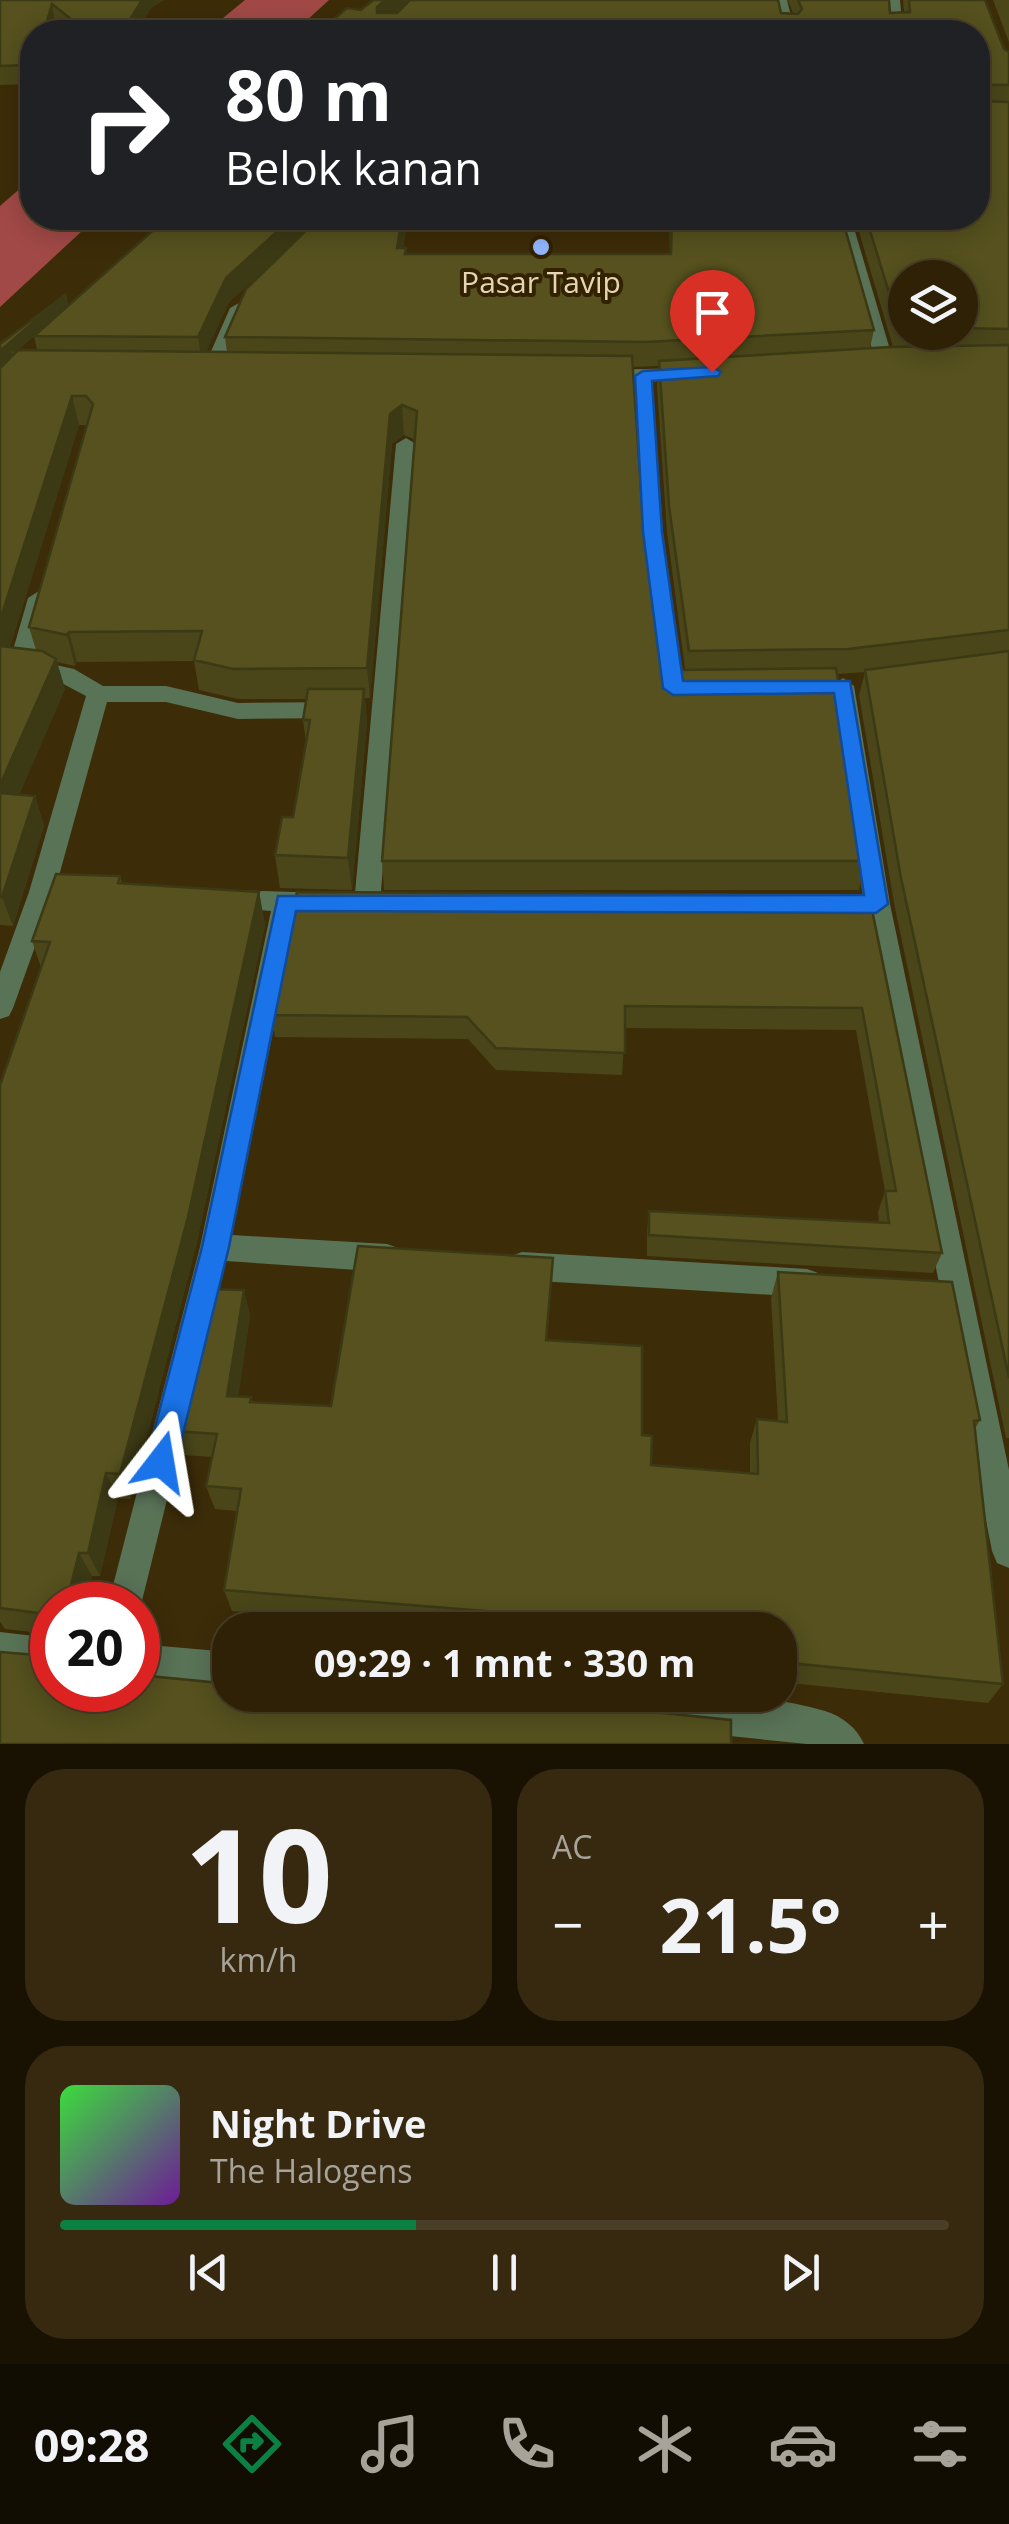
<!DOCTYPE html>
<html lang="id">
<head>
<meta charset="utf-8">
<style>
	:root { --surface:#2e2106; --page:#362910; --text:#f1f3f6; --muted:#a7a39b; --line:#493e28; --accent:#0b8043 }
	body { margin:0; font-family:"Open Sans",sans-serif; background:var(--page); color:var(--text); height:100vh; display:flex; flex-direction:column; font-size:38px; white-space:nowrap }
	* { box-sizing:border-box; margin:0 }
	p { font-size:32px; color:var(--muted) }
	.icon { flex:none; width:55px; height:55px; fill:none; stroke:currentColor; stroke-width:2; stroke-linecap:round; stroke-linejoin:round }
	.map { position:relative; height:1744px; overflow:hidden }
	.panel { display:flex; flex-direction:column; gap:25px; padding:25px; background:#191203; flex:1 }
	.panel>* { flex:none }
	.hud { position:absolute; left:20px; top:20px; width:970px; height:210px; border-radius:40px; box-shadow:0 5px 25px #0003,0 0 0 2px var(--line); background:#202124; color:#fff; overflow:hidden }
	.controls { position:absolute; left:888px; top:260px; display:grid; gap:20px }
	.controls a { display:grid; place-items:center; width:90px; height:90px; border-radius:50%; background:var(--surface); box-shadow:0 5px 25px #0003,0 0 0 2px var(--line); font-size:50px }
	.speed { position:absolute; left:30px; top:1582px; display:flex; gap:20px; font-size:50px; font-weight:700; text-align:center }
	.speed>* { display:grid; place-content:center; width:130px; height:130px; border-radius:50%; background:var(--surface); box-shadow:0 5px 25px #0003,0 0 0 2px var(--line); line-height:1 }
	.speed .limit { border:15px solid #d22; background:#fff; color:#111 }
	.pin { position:absolute; display:grid; place-items:center; width:85px; height:85px; color:#fff; margin:-102px -42px; border-radius:50% 50% 50% 0; rotate:-45deg; box-shadow:0 0 10px #0007 }
	.pin .icon { rotate:45deg }
	.me { position:absolute; width:110px; margin:-55px; rotate:14deg; stroke-linejoin:round; filter:drop-shadow(0 0 8px #0008) }
	.turn { display:flex; align-items:center; gap:35px; height:210px; padding:0 40px; font-size:45px }
	.turn .icon { width:130px; height:130px; stroke-width:2.5 }
	.turn b { display:block; font-size:70px; line-height:85px }
	.big { font-size:75px; font-weight:700; line-height:1.1 }
	.panel .widget { flex:1; display:flex; flex-direction:column; justify-content:center; gap:15px; min-width:0; padding:0 35px; border-radius:40px; background:var(--page) }
	.panel .dial { align-items:center; gap:0 }
	.dial b { font-size:130px; line-height:1 }
	.song { display:flex; align-items:center; gap:30px }
	.cover { width:120px; height:120px; border-radius:15px; background:linear-gradient(135deg,hsl(120 70% 55%),hsl(280 70% 35%)) }
	.played { height:10px; border-radius:5px; background:linear-gradient(90deg,var(--accent) 40%,var(--line) 40%) }
	.keys { display:flex; justify-content:space-around; direction:ltr }
	.heat { display:flex; justify-content:space-between; align-items:center; font-size:55px; direction:ltr }
	.panel .tiles { flex:1; display:grid; gap:25px; grid-template-columns:1fr 1fr }
	.widget:last-child { grid-column:span 2 }
	.trip { position:absolute; left:212px; top:1612px; width:585px; height:100px; border-radius:40px; background:var(--surface); box-shadow:0 5px 25px #0003,0 0 0 2px var(--line); font-weight:700; line-height:100px; text-align:center }
	.tabs { display:flex; height:160px; justify-content:space-around; align-items:center; background:#120d02; color:var(--muted) }
	.tabs .icon { width:70px; height:70px }
	.tabs .selected { color:var(--accent) }
	.tabs b { font-size:45px; color:var(--text) }
	.map>svg:first-child { display:block }
	.water { fill:#a14947 }
	.lines { fill:none; stroke-linecap:round; stroke-linejoin:round }
	.minor { fill:#597357; fill-rule:evenodd }
	.wall { fill:#4a461a; fill-rule:evenodd }
	.shaded-wall { fill:#3c3915 }
	.building { fill:#56511e; stroke:#3c3915; stroke-width:2.5 }
	.route { fill:#1a73e8; stroke:#114b97; stroke-width:2.5 }
	.poi-dot { fill:#93b7fd; stroke:#322200; stroke-width:4 }
	.labels { text-anchor:middle; dominant-baseline:central; stroke-width:8; stroke-linejoin:round; paint-order:stroke }
	.far-poi-label { font-size:30px; fill:#e6d5b5; stroke:#322200 }
</style>
</head>
<body>
<div class="map">
<svg width="1009" height="1744" viewBox="0 0 1009 1744">
	<rect width="100%" height="100%" fill="#3d2c08"/>
	<path class="water" d="M245,0H329L294,32H206Z
		M32,178V218H96L0,307V206Z"/>
	<g class="lines">
		<path class="minor" d="M773,0H787L795,32H781Z
			M886,0H900L903,32H889Z
			M835,218H851L894,363L891,367L885,368L876,363Z
			M239,303L248,308L220,372L217,376H205L202,372L230,308Z
			M689,368L696,370V378L652,380L663,532L683,680L693,683L696,688L693,693L673,696L662,688L643,532L634,381L599,382L590,376L599,370Z
			M406,438L416,444L380,904L376,911H358L354,904L396,444Z
			M39,591L50,598L33,660L74,669L103,686H166L238,703L336,702L347,710L336,718L238,719L166,702H107L57,883L91,887L95,894L91,901L51,902L13,1008L9,1016L0,1019V972L29,892L86,696L52,678L0,671V657H11L28,598Z
			M843,678L854,686L890,904L1009,1470V1568L997,1563L992,1551L864,904L832,686Z
			M227,890L327,893L336,896L340,903L336,910L297,912L232,1235L387,1244L398,1248L402,1258L398,1268L387,1272L226,1261L138,1617V1605H108L200,1247L271,911L218,907L214,900L218,893Z
			M522,1252L807,1269L818,1273L822,1283L818,1293L807,1297L522,1280L511,1276L507,1266L511,1256Z
			M0,1632L52,1638V1672L0,1668Z
			M138,1644L230,1652V1688L138,1680Z
			M487,1695C590,1695 726,1682 825,1711C842,1716 857,1728 864,1744H807L505,1713L492,1708Z"/>
	</g>
	<path class="wall" d="M0,0H164L151,8L136,32H67L55,23L32,32V84L0,85Z
		M373,0H409L396,13L410,0H778L781,13H793L788,0H889L890,13L904,12L903,0H985L1004,49L1009,52V1438H1006L894,903L859,695L865,672L837,674L866,861L859,890H384L382,861L414,439L404,435L392,444L370,698H365L367,722L352,890L280,888L275,855L282,817H293L306,742L303,720L307,699H238L199,690L194,661L77,662L75,666L57,662L65,689L19,795L35,796L44,826L13,926L0,925V368L12,356L0,366V344L66,294L68,305L167,218H408L403,248H406V254H670L669,218H842L874,330L870,348L893,347L855,218H978V32H300L306,26L322,29L347,8L361,10ZM286,250L246,289L225,337L227,352H206L229,302ZM905,278H960V332H905ZM34,336L37,350H18ZM659,366L657,386L667,532L685,669L676,670L661,658L642,502L633,367ZM79,425H87L29,627L36,650L10,647Z
		M993,0H1009V42Z
		M120,876L122,883L259,892L265,925L196,1246L131,1499L118,1498L100,1576H92L85,1605H52V1690L410,1701H545L0,1744L37,1655L41,1651V1633L5,1629L0,1622V1085L41,967L32,941Z
		M869,895L942,1253L933,1273L647,1256V1232L649,1211L879,1222L878,1212L885,1191L856,1030L625,1028L622,1075L496,1070L468,1039L275,1037L271,1015Z
		M553,1258L547,1340L642,1435L651,1465L750,1474V1443L757,1419L778,1421L771,1298L778,1272L980,1420L975,1429L1003,1684L988,1703L780,1682V1630H469L232,1611L224,1590L237,1511L215,1509L206,1486L212,1457L183,1455L173,1431L244,1290L250,1316L238,1396L251,1397L252,1402L331,1406Z"/>
	<path class="shaded-wall" d="M142,0H164L151,8L136,32H101Z
		M385,0H409L378,29L377,7Z
		M52,4L55,23L53,32H44Z
		M292,218H320L229,302L202,362L198,337L226,278Z
		M402,218H408L399,272L397,248Z
		M66,294L68,306L17,351L11,350L12,355L0,366V351Z
		M72,396L79,425L8,653L0,656V620Z
		M402,405L404,435L392,444L370,698L367,668L390,414Z
		M69,632L77,662L75,666L67,635Z
		M56,659L65,689L7,823L0,803V785Z
		M364,689L367,722L352,890L348,858Z
		M35,796L44,826L13,926L2,897Z
		M259,892L265,925L196,1246L131,1499L120,1474Z
		M244,1290L250,1316L235,1420L227,1396Z
		M106,1473L118,1498L100,1576L88,1553Z
		M79,1553L92,1576L85,1605H66Z"/>
	<path class="building" d="M0,0H142L126,26L101,32H87L52,4L44,32H32V65L0,66Z
		M373,0H385L377,7V13H397L410,0H778L781,13L798,14L802,9L798,0H889L890,13L910,12L909,0H985L1004,49L1009,52V85H983L979,89L980,101L1009,102V329L960,328V278H905V328H900L866,218H978V32H300L306,26L322,29L347,8L361,10Z
		M167,218H292L226,278L198,337L34,336Z
		M319,218H402L397,248H406L405,254H671L672,218H842L874,330L645,342L225,337L246,289Z
		M66,294L0,351V344Z
		M1009,345V630L848,649L689,651L669,506L659,361L890,347Z
		M11,350L632,356L642,502L661,658L676,670L836,668L866,861H382L417,411L402,405L390,414L367,668L233,669L194,660L202,631L69,632L67,635L29,627L93,404L86,396H72L0,620V368L17,351Z
		M0,646L42,651L56,659L0,785Z
		M1009,651V1378L901,878L865,670Z
		M308,689H364L348,858L275,855L282,817H293L310,720H303Z
		M0,793L35,796L2,897H0Z
		M56,874L120,876L118,883L259,892L188,1217L120,1474L106,1473L88,1553H79L66,1605H52V1657L50,1667H52V1690H138V1675L230,1684V1695H344L410,1701V1695H435L545,1701L731,1720V1744H0V1652L37,1655L41,1651V1616L38,1613L0,1608V1085L50,942L32,941Z
		M297,892L869,895L942,1253L649,1235V1211L889,1223L885,1191H896L862,1008L625,1006V1053L496,1048L467,1017L271,1015Z
		M358,1246L553,1258L546,1340L642,1346V1435L652,1436L651,1465L758,1474L757,1419L787,1422L778,1272L952,1282L980,1420L974,1421L1003,1684L780,1662V1630H720L224,1590L241,1489L206,1486L217,1434L173,1431L209,1289L244,1290L227,1396L251,1397L250,1402L331,1406Z"/>
	<path class="route" d="M712,367L721,372L718,376L652,381L662,532L683,681H850L888,904L876,913L296,911L229,1247L176,1462L172,1472L161,1477L151,1472L146,1462L202,1247L278,896L864,895L834,693L673,695L663,688L643,532L635,376L643,371Z"/>
	<circle class="poi-dot" cx="541" cy="247" r="10"/>
	<g class="labels">
		<g class="far-poi-label">
			<text x="541" y="281">Pasar Tavip</text>
		</g>
	</g>
</svg>
<div class="controls">
<a><svg class="icon" aria-label="layers" viewBox="0 0 24 24"><path d="M12 4l9 5-9 5-9-5zM3 14l9 5 9-5"/></svg></a>
</div>
<div class="speed"><div class="limit">20</div></div>
<div class="pin" style="left:712px;top:372px;background:#d93025"><svg class="icon" aria-label="arrive" viewBox="0 0 24 24"><path d="M6 21V4h12l-3 4 3 4H6"/></svg></div>
<svg class="me" style="left:161px;top:1462px" viewBox="-20 -20 40 40"><path d="M0-17L14 15 0 8-14 15z" fill="#1a73e8" stroke="#fff" stroke-width="4"/></svg>
<div class="trip">09:29 · 1 mnt · 330 m</div>
<div class="hud">
<div class="turn"><svg class="icon" aria-label="right" viewBox="0 0 24 24"><path d="M7 20v-9h11M14 6l5 5-5 5"/></svg><div><b>80 m</b>Belok kanan</div></div>
</div>
</div>
<section class="panel">
<div class="tiles">
<div class="widget dial"><b>10</b><p>km/h</p></div>
<div class="widget"><p>AC</p>
<div class="heat"><a>−</a><b class="big">21.5°</b><a>+</a></div>
</div>
<div class="widget">
<div class="song"><i class="cover"></i><div><b>Night Drive</b><p>The Halogens</p></div></div>
<div class="played"></div>
<div class="keys"><svg class="icon" aria-label="previous" viewBox="0 0 24 24"><path d="M18 5L8 12l10 7zM5 5v14"/></svg><svg class="icon" aria-label="pause" viewBox="0 0 24 24"><path d="M8 5v14M16 5v14"/></svg><svg class="icon" aria-label="next" viewBox="0 0 24 24"><path d="M6 5l10 7-10 7zM19 5v14"/></svg></div>
</div>
</div>
</section>
<nav class="tabs">
<b>09:28</b>
<svg class="icon selected" aria-label="directions" viewBox="0 0 24 24"><path d="M12 3l9 9-9 9-9-9zM9 14v-3h6M13 9l2 2-2 2"/></svg>
<svg class="icon" aria-label="music" viewBox="0 0 24 24"><path d="M9 18V5l10-2v13"/><circle cx="6" cy="18" r="3"/><circle cx="16" cy="16" r="3"/></svg>
<svg class="icon" aria-label="phone" viewBox="0 0 24 24"><path d="M5 4h4l2 5-3 2q2 4 5 5l2-3 5 2v4C11 20 4 13 5 4z"/></svg>
<svg class="icon" aria-label="climate" viewBox="0 0 24 24"><path d="M12 3v18M4 7l16 10M4 17L20 7"/></svg>
<svg class="icon" aria-label="car" viewBox="0 0 24 24"><path d="M5 17H2v-5l4-1 3-4h7l3 4 3 1v5h-3M9 17h6M6 11h13"/><circle cx="7" cy="17" r="2"/><circle cx="17" cy="17" r="2"/></svg>
<svg class="icon" aria-label="filters" viewBox="0 0 24 24"><path d="M4 7h16M4 17h16"/><circle cx="9" cy="7" r="2"/><circle cx="15" cy="17" r="2"/></svg>
</nav>
</body>
</html>
